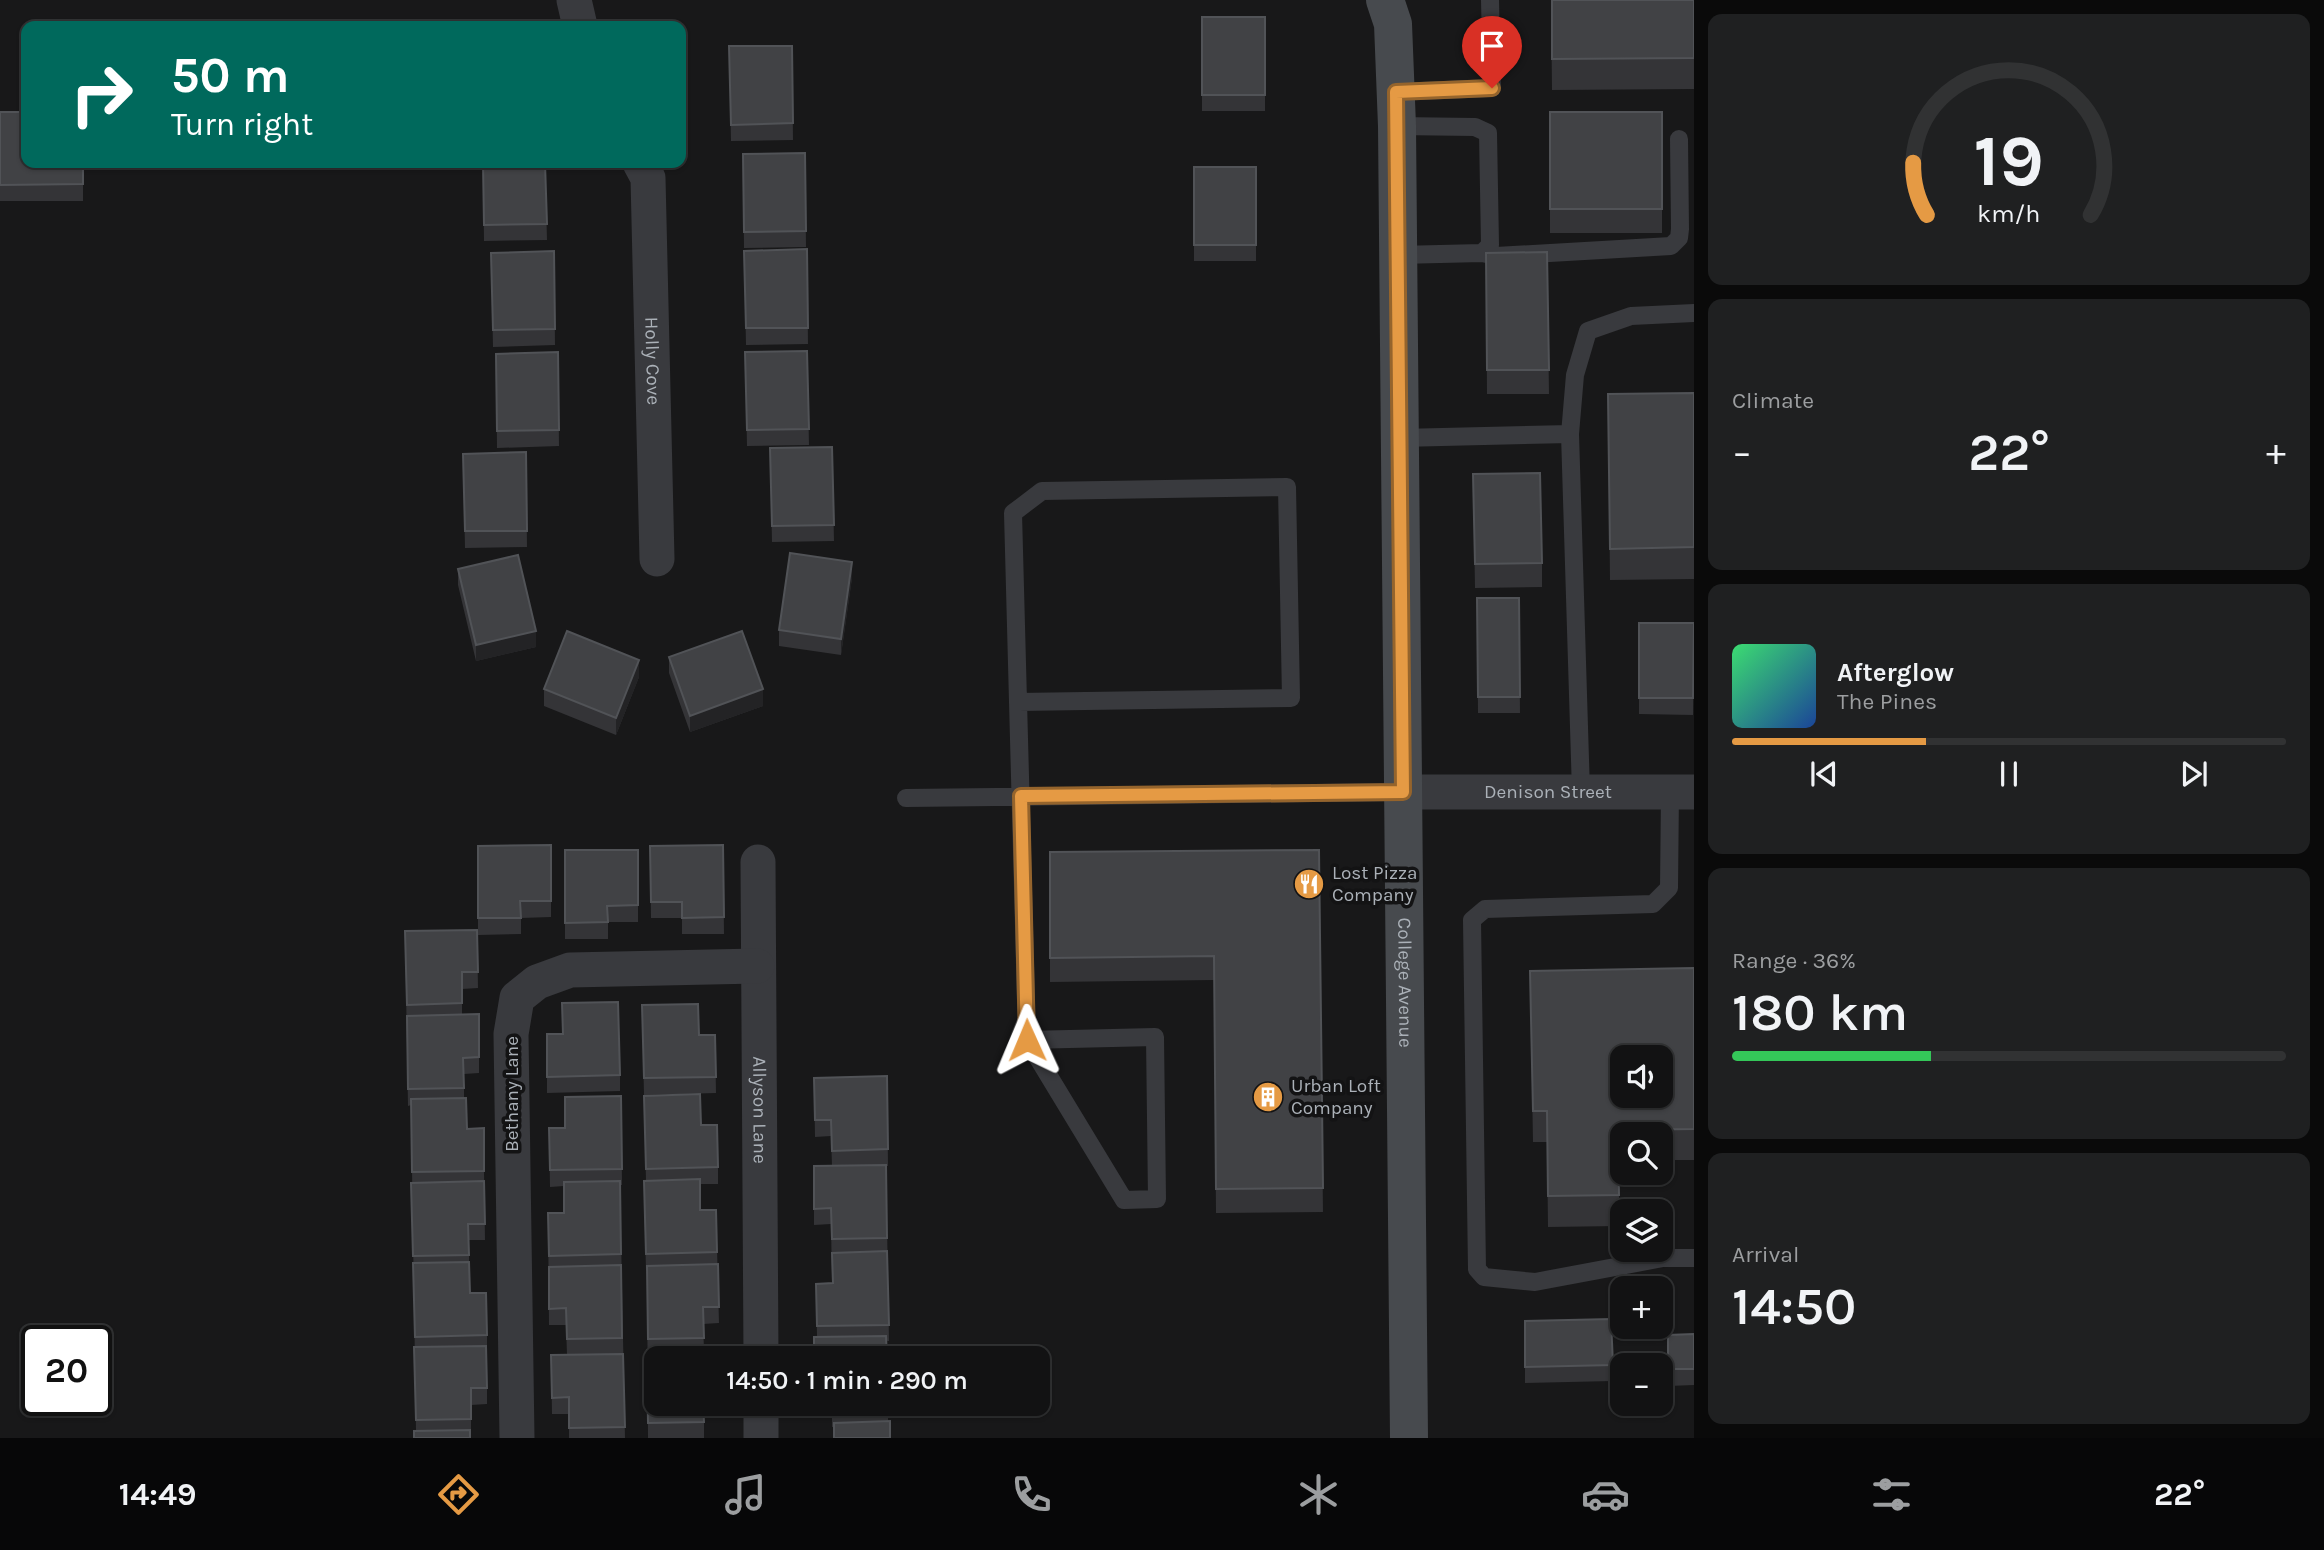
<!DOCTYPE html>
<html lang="en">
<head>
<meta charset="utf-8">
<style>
	:root { --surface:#121213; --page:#1f2021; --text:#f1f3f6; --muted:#9c9ea0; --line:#313233; --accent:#e59a44 }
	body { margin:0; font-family:Karla,sans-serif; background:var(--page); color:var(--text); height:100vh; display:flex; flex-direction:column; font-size:26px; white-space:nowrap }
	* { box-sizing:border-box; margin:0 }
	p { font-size:23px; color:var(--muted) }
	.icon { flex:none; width:38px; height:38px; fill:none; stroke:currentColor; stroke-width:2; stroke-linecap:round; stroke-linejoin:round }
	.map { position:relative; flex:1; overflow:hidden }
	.side { display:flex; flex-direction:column; gap:14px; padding:14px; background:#0a0a0a; width:630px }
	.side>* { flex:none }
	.hud { position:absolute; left:21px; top:21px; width:665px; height:147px; border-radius:14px; box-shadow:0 2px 5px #0004,0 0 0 2px var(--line); background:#00695c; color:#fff; overflow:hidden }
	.tools { position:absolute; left:1610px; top:1045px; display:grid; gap:14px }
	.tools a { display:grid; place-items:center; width:63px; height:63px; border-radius:14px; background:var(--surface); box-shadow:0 2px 5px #0004,0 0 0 2px var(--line); font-size:35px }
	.speed { position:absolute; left:21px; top:1325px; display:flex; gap:14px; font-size:35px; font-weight:700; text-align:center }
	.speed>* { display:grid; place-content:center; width:91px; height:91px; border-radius:50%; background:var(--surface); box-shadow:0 2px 5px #0004,0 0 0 2px var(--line); line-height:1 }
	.speed .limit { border:4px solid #111; border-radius:10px; background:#fff; color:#111 }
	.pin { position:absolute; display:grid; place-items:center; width:60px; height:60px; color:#fff; margin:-72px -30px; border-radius:50% 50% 50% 0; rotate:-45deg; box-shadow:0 0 7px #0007 }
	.pin .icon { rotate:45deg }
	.me { position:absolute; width:77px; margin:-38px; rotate:359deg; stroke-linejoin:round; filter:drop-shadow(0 0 5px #0008) }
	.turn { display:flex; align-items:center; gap:24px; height:147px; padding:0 35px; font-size:32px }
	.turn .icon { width:91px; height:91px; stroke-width:2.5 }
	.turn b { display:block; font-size:49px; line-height:60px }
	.big { font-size:52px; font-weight:600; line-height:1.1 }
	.side .tile { flex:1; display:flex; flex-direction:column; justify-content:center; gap:10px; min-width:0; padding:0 24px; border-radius:14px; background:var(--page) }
	.side .dial { align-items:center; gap:0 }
	.dial svg { height:182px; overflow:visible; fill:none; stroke:var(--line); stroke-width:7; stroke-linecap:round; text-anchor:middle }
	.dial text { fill:var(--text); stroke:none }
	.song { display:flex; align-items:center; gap:21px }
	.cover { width:84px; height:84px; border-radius:10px; background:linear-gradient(135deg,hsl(140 70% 55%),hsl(220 70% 35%)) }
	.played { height:7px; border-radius:4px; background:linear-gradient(90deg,var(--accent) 35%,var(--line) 35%) }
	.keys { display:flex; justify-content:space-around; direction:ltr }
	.heat { display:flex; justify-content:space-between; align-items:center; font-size:38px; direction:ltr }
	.charge { height:10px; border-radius:5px; background:linear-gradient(90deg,#34c759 36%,var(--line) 0) }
	.trip { position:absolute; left:644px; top:1346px; width:406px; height:70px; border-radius:14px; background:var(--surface); box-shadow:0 2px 5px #0004,0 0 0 2px var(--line); font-weight:600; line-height:70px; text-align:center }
	.menu { display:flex; height:112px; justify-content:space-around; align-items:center; background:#070708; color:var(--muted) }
	.menu .icon { width:49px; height:49px }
	.menu .selected { color:var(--accent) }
	.menu b { font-size:32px; color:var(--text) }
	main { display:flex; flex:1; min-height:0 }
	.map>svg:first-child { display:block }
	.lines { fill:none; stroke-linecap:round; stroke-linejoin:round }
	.lane { stroke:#393a3e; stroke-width:18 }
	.street { stroke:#393a3e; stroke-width:35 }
	.secondary { stroke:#474a4e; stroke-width:38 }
	.wall { fill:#343437 }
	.shaded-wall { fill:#232325 }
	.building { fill:#414245; stroke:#515357; stroke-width:2; fill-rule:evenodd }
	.route-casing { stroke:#95642c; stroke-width:18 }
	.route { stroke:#e59a44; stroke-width:12 }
	.labels { text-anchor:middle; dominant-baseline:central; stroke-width:7; stroke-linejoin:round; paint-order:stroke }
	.street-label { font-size:19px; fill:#abb1b8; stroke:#131314 }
	.poi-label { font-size:19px; fill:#abb1b8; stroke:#131314; text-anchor:start }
</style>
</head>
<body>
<main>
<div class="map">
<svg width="1694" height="1438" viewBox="0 0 1694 1438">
	<rect width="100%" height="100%" fill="#181819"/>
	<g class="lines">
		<path class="lane" d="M1396,92L1492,88L1490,0
			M1397,126L1475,127L1488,133L1490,245L1482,253L1398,255
			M1482,253L1496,256L1671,246L1679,238L1680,229L1679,139
			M1570,434L1575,375L1588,331L1631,316L1694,313
			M1400,438L1570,434L1581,792
			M1018,702L1291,698L1287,487L1042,491L1013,513L1027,1040L1155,1037L1157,1199L1124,1200L1027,1040
			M1670,792L1669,888L1653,904L1485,909L1472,920L1477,1269L1484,1277L1535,1282L1663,1258H1694
			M906,798L1403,792"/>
		<g class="street">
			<path d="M574,0L580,26"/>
			<path id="s1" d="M640,163L648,178L657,559"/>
			<path id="s2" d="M1403,792H1694"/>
			<path id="s3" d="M758,862L761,1358"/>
			<path d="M761,1404V1438"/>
			<path d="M517,1438L511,1034L517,998L537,982L570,970L757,966"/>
		</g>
		<path class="secondary" id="s4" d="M1385,0L1393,24L1397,126L1409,1438"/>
	</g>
	<path class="wall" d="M1551,0H1694V89L1552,90Z
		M1202,17H1265V111H1202Z
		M729,46H792L793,140L731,141Z
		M0,112L83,163V201H0Z
		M1550,112H1662V233H1550Z
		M805,153L806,247L744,248L743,154Z
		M483,163H545L547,240L484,241Z
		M1194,167H1256V261H1194Z
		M807,249L808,344L746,345L744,251Z
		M554,251L555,345L493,347L491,253Z
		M1547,252L1549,394H1487L1486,253Z
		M807,351L809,445L747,446L745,352Z
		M558,352L559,446L497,448L496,354Z
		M1694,393V579L1610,580L1608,394Z
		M832,447L834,541L772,542L770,448Z
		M526,452L527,547L465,548L463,454Z
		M1473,474L1542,563V587L1475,588Z
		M458,569L536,647L476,661L458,585Z
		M852,578L841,655L779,646V630Z
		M1477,598H1519L1520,713H1478Z
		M1639,623H1694L1693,715L1639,714Z
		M669,657L763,706L690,732L669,673Z
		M639,677L616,735L544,706V689Z
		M551,845V917L521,918V934L478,935V846Z
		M723,845L724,934H682V918H651L650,846Z
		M565,850H638V922H608V939H565Z
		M1319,850L1323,1212L1216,1213L1214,980L1050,982V852Z
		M477,930L478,988L462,989V1015L479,1014V1073L464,1074V1098L467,1129L484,1171L485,1240H469V1271L470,1293L487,1335V1404L471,1405V1436H470L416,1431L411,1105L408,1106L405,931Z
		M1694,968V1160H1661V1134H1622V1161H1619V1226L1548,1227L1547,1142H1533L1530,971Z
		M642,1005L699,1035H715L716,1093L644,1095Z
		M547,1034L620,1075V1091L547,1093Z
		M887,1076L888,1166H886L889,1341L817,1337L816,1284L832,1283L831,1224L814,1225V1166H832L831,1136L815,1137L814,1078Z
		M621,1096L622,1185H620L625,1438H569V1414H552L551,1355H567L566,1325H549L548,1213H564V1186L550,1187L549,1128H565Z
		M644,1096L701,1125L718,1167V1184H700V1210H716L719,1323L703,1324L704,1349L656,1404H720V1407H704V1438H648L647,1270H646L644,1197L646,1181Z
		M1611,1319L1613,1381L1525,1383V1321Z
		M1694,1334V1385L1668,1386V1335Z
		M832,1404H888V1421L832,1427Z"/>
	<path class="shaded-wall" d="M852,562V578L841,655V639Z
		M536,631V647L476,661V645Z
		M639,660V677L616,735V718Z
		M763,689V706L690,732V716Z"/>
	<path class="building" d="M1552,0H1694V58L1552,59Z
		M1202,17H1265V95H1202Z
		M729,46H792L793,123L731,125Z
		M0,112H26V163H83V184L0,185Z
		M1550,112H1662V209H1550Z
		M805,153L806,231L744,232L743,154Z
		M483,163H545L547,224L484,225Z
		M1194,167H1256V245H1194Z
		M807,249L808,328H746L744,251Z
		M554,251L555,329L493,330L491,253Z
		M1547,252L1549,370H1487L1486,253Z
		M807,351L809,429L747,430L745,352Z
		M558,352L559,430L497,431L496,354Z
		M1694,393V547L1610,549L1608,394Z
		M832,447L834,525L772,526L770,448Z
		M526,452L527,531H465L463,454Z
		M1540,473L1542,563L1475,564L1473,474Z
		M790,553L852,562L841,639L779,630Z
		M518,555L536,631L476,645L458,569Z
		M1477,598H1519L1520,697H1478Z
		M1639,623H1694L1693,698H1639Z
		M567,631L639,660L616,718L544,689Z
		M742,631L763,689L690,716L669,657Z
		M551,845V901H520L521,918H478V846Z
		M723,845L724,917L682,918V902H651L650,846Z
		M565,850H638V905L607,906L608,922L565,923Z
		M1319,850L1323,1188L1216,1189L1214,956L1050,958V852Z
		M477,930L478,972H462V1003L407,1005L405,931Z
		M1694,968V1129L1618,1130L1619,1195L1548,1196L1547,1111H1533L1530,971ZM1622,1057H1661V1096H1622Z
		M618,1002L620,1075L547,1077V1034H563L562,1003Z
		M698,1004L699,1035H715L716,1077L644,1078L642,1005Z
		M479,1014V1057L463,1058L464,1088L408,1089L407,1016Z
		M887,1076L888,1149L832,1151L831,1120H815L814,1078Z
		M700,1094L701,1125H717L718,1167L646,1169L644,1096Z
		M621,1096L622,1169L550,1170L549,1128H565V1097Z
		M466,1098L467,1129L484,1128V1171L412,1172L411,1099Z
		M886,1165L887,1238L832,1239L831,1208L814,1209V1166Z
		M700,1179V1210H716L717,1252L646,1254L644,1181Z
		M484,1181L485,1224H468L469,1255L413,1256L411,1183Z
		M620,1181L621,1254L549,1256L548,1213H564V1182Z
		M887,1251L889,1325L817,1326L816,1284L833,1283L832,1253Z
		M469,1262L470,1293H486L487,1335L415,1337L413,1263Z
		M718,1264L719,1307H703L704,1338L648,1339L647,1266Z
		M621,1265L622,1338L567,1339L566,1308L549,1309V1267Z
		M1611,1319L1613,1365L1525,1367V1321Z
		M1694,1334V1369H1668V1335Z
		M886,1336L887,1358H814V1337Z
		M486,1346L487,1388H471V1419L416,1420L414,1347Z
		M719,1348V1358H656V1404H703L704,1422L648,1423L647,1350Z
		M623,1354L625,1427L569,1428V1397L552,1398L551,1355Z
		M832,1404H888V1409L832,1410Z
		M890,1421V1438H834V1423Z
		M470,1430V1438H414V1431Z"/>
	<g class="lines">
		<g class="route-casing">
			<path id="route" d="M1027,1040L1021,796L1403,792L1396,92L1492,88"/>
		</g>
		<use href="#route" class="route"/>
	</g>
	<defs>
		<g id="restaurant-disc" transform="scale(1.575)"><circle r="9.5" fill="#e59a44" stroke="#131314"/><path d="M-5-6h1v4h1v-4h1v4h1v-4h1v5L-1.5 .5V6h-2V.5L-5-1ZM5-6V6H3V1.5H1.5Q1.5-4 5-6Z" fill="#fff"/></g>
		<g id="building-disc" transform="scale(1.575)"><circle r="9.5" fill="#e59a44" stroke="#131314"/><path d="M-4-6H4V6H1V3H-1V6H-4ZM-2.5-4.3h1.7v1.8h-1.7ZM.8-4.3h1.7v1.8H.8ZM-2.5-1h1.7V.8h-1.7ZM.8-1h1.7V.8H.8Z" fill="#fff"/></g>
	</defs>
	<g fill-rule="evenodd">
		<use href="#restaurant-disc" x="1309" y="884"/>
		<use href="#building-disc" x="1268" y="1097"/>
	</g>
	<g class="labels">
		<g class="street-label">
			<text stroke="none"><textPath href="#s1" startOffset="200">Holly Cove</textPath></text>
			<text stroke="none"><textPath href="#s2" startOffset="145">Denison Street</textPath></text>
			<text stroke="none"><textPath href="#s4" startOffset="984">College Avenue</textPath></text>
			<text transform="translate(512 1094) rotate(-90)">Bethany Lane</text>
			<text stroke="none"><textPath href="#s3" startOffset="248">Allyson Lane</textPath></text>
		</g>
		<g class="poi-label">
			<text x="1332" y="873">Lost Pizza<tspan x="1332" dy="22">Company</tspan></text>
			<text x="1291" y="1086">Urban Loft<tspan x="1291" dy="22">Company</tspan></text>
		</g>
	</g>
</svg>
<div class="tools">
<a><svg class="icon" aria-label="sound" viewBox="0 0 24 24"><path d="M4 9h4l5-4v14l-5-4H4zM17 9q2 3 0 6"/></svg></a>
<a><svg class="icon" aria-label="search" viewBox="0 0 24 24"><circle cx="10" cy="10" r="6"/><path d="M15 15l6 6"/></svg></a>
<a><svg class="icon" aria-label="layers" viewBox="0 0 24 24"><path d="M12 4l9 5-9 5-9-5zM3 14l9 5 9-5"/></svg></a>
<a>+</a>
<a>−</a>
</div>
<div class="speed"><div class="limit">20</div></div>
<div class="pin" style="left:1492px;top:88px;background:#d93025"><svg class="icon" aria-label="arrive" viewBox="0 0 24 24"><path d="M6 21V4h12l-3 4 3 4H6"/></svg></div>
<svg class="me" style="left:1027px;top:1040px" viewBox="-20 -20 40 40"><path d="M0-17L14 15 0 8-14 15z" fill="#e59a44" stroke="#fff" stroke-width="4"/></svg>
<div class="trip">14:50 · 1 min · 290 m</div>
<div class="hud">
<div class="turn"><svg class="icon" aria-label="right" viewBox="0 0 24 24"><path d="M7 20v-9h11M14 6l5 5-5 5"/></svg><div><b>50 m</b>Turn right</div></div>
</div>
</div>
<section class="side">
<div class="tile dial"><svg viewBox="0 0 100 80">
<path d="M14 69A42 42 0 1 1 86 69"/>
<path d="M14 69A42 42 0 0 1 8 46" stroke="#e59a44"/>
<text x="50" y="56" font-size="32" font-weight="700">19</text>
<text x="50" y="72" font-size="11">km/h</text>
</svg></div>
<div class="tile"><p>Climate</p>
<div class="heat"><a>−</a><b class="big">22°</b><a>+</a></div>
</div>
<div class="tile">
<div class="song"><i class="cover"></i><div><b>Afterglow</b><p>The Pines</p></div></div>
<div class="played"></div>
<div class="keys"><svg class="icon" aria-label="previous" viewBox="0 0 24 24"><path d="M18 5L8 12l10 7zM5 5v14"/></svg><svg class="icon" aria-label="pause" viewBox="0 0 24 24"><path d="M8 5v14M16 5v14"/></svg><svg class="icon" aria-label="next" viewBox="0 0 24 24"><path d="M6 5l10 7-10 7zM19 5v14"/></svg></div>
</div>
<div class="tile"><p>Range · 36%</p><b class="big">180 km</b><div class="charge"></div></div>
<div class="tile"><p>Arrival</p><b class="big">14:50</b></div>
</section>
</main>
<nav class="menu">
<b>14:49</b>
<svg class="icon selected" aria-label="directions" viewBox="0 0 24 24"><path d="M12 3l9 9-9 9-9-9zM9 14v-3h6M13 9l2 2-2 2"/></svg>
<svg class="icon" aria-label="music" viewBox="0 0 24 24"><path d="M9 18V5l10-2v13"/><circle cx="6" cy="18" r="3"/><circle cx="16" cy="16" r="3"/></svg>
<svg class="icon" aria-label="phone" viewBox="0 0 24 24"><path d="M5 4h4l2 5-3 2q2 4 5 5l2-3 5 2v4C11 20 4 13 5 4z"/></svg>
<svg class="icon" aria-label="climate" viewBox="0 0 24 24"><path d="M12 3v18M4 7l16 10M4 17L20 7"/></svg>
<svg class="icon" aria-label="car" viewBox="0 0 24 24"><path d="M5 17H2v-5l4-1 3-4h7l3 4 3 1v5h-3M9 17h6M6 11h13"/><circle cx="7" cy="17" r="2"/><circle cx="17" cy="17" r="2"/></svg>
<svg class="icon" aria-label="filters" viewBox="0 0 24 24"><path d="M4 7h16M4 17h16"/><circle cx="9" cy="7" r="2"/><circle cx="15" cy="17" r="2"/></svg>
<b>22°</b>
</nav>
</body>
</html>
